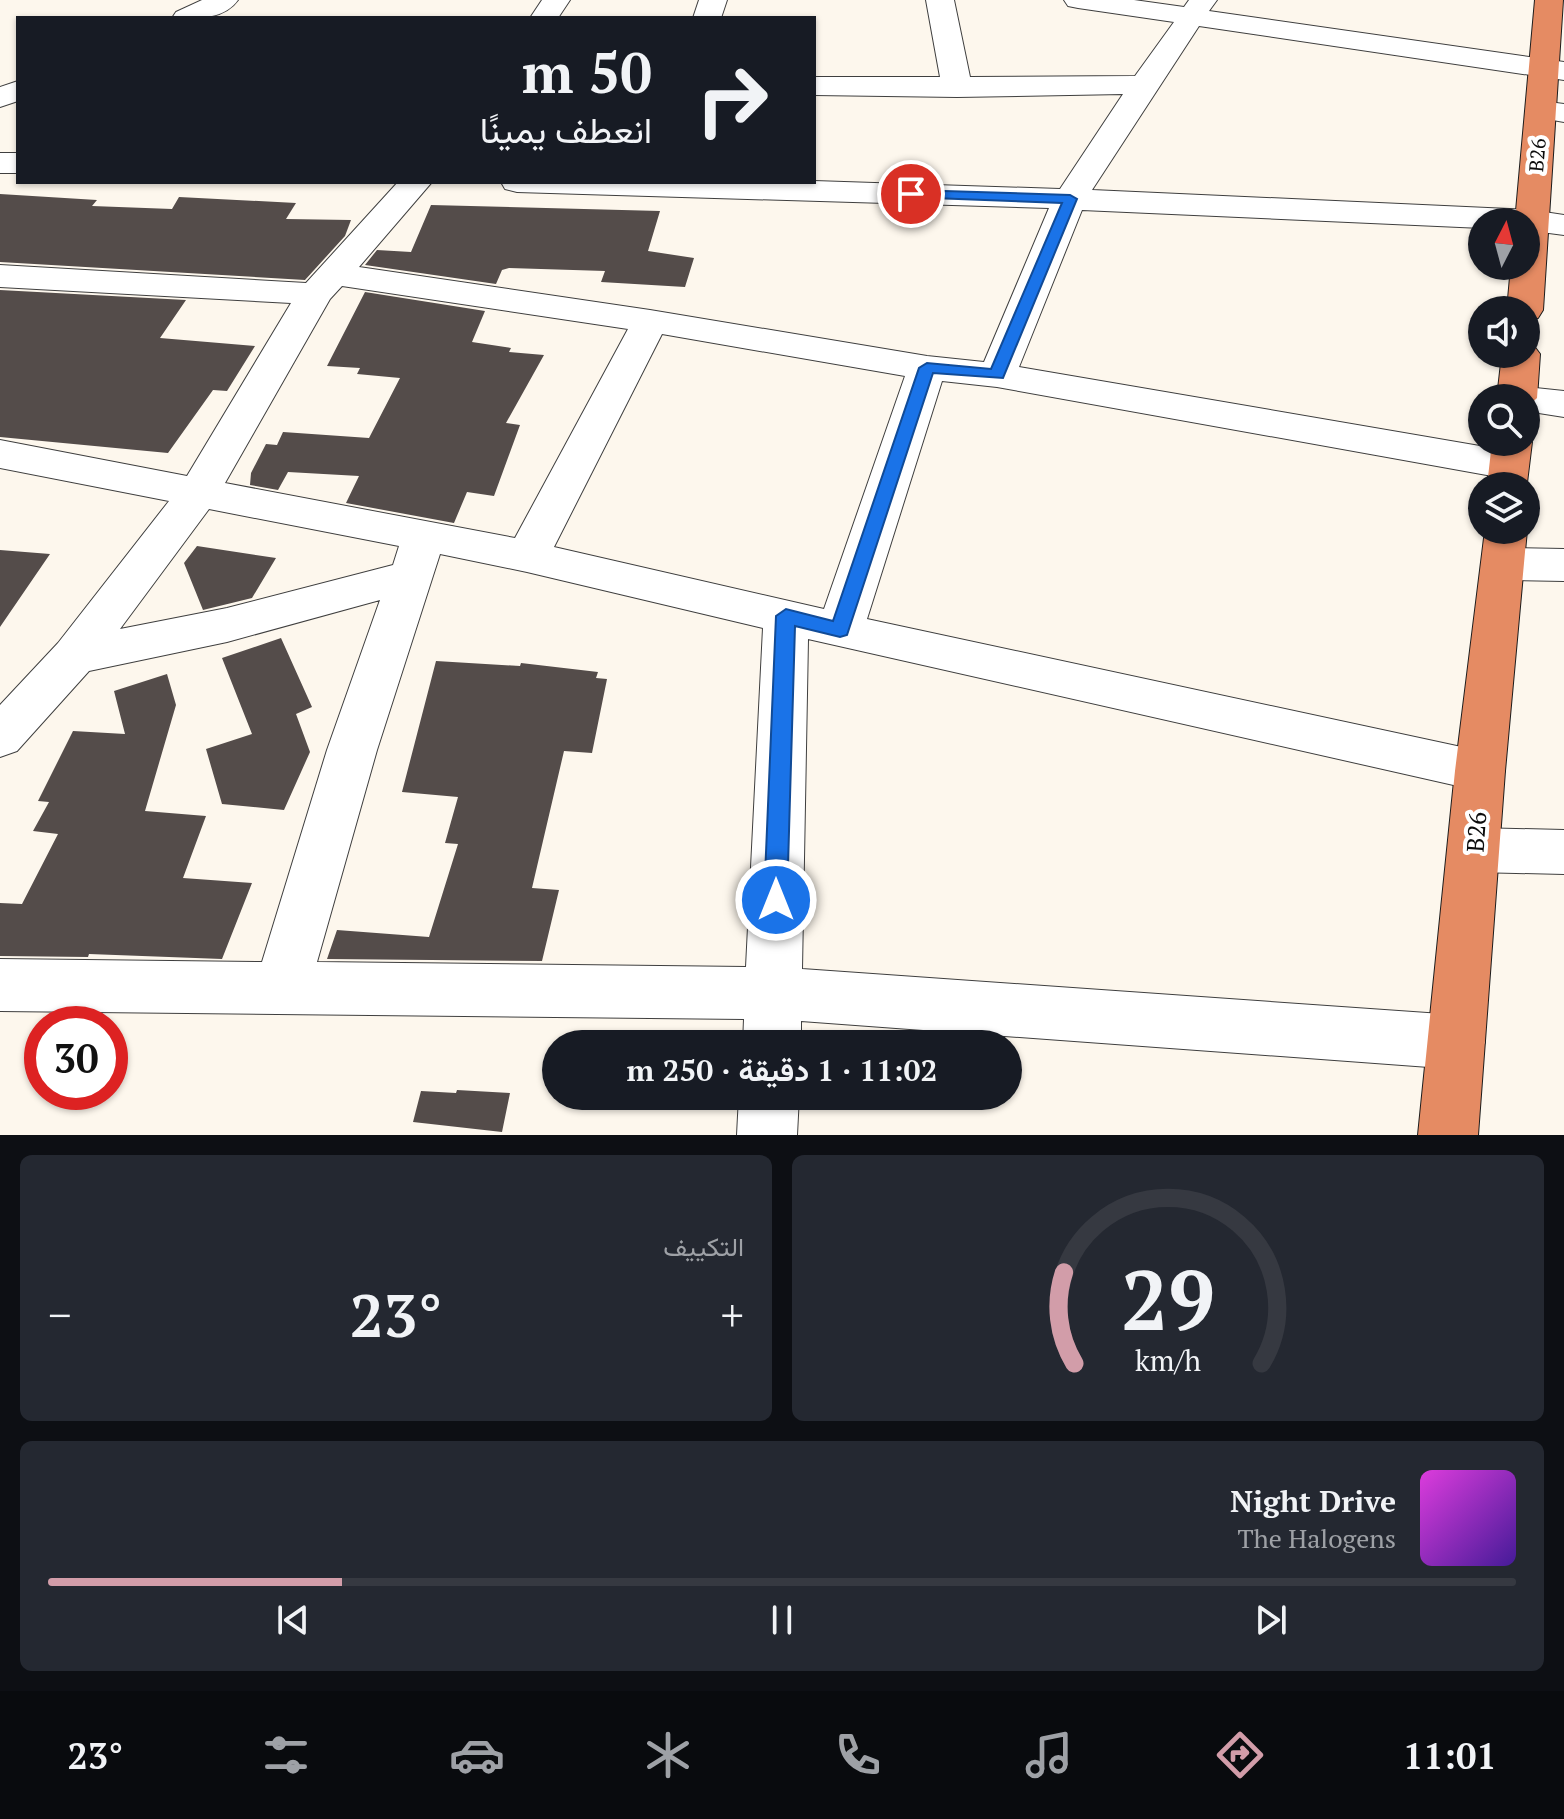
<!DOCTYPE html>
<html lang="ar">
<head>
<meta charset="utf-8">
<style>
	:root { --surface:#171b24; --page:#242831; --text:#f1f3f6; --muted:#9ea1a6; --line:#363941; --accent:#d29da9 }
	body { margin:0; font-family:"PT Serif",Vazirmatn,serif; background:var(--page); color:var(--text); direction:rtl; height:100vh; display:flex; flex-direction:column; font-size:30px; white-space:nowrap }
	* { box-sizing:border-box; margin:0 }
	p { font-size:26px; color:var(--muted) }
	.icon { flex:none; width:44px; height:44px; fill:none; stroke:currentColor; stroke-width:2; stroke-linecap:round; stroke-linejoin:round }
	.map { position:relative; height:1135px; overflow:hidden; direction:ltr }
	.side { display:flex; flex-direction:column; gap:20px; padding:20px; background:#0d0f14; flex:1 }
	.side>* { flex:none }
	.hud { position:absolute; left:16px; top:16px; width:800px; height:168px; border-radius:0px; box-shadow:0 2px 6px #0004; direction:rtl; background:#171b24; color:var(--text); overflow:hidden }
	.needle { width:52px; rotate:6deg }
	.controls { position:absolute; left:1468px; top:208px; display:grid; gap:16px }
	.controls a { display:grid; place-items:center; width:72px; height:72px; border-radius:50%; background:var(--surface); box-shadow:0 2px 6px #0004; font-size:40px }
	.speed { position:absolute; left:24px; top:1006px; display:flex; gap:16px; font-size:40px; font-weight:700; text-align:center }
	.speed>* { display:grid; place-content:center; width:104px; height:104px; border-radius:50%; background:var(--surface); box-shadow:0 2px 6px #0004; line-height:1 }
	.speed .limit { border:12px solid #d22; background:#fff; color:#111 }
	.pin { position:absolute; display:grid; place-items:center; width:68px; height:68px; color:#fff; margin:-34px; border:4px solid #fff; border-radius:50%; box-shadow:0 2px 8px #0007 }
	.me { position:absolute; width:88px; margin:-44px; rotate:0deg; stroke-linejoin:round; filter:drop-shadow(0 0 6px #0008) }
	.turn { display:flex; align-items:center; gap:28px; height:168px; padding:0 32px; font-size:36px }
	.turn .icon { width:104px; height:104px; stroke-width:2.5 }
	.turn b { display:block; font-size:56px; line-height:68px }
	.big { font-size:60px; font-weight:700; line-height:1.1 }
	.side .tile { flex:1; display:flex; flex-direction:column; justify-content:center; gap:12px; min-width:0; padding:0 28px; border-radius:12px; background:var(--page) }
	.side .dial { align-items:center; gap:0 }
	.dial svg { height:208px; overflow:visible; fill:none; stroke:var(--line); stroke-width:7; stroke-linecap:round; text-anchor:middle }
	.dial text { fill:var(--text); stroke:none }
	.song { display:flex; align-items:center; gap:24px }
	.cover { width:96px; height:96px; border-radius:12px; background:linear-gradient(135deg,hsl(300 70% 55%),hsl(260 70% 35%)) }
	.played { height:8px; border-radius:4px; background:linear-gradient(90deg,var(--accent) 20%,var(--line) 20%) }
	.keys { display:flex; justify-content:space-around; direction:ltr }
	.heat { display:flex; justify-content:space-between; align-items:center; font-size:44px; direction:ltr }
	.side .tiles { flex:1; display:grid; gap:20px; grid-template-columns:1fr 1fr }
	.tile:last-child { grid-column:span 2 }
	.trip { position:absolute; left:542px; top:1030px; width:480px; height:80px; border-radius:40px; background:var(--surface); box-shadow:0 2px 6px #0004; font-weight:700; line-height:80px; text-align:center; direction:rtl }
	.dock { display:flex; height:128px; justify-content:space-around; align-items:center; background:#090b0e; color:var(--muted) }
	.dock .icon { width:56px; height:56px }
	.dock .selected { color:var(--accent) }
	.dock b { font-size:36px; color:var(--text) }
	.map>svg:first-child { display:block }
	.building { fill:#544c4a }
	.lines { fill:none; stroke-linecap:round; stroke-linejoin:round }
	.minor-casing { stroke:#3f3f3f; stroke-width:2 }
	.highway-casing { stroke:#1d1d1d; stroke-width:2 }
	.minor { fill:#fff; fill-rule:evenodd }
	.highway { fill:#e58b63; fill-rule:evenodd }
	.route { fill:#1a73e8; stroke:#114b97; stroke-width:2 }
	.labels { text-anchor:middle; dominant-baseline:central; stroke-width:8; stroke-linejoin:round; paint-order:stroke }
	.far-street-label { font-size:20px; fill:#0c0c0c; stroke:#fff }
	.street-label { font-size:24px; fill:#0c0c0c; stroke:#fff }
</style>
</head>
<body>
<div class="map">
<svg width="1564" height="1135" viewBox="0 0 1564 1135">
	<rect width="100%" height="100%" fill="#fdf7ed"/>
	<path class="building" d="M0,194L97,200L92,206L172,209L179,197L296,203L286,219L351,220L345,236L305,280L0,262Z
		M431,205L660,211L648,251L694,258L685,287L601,282L605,271L509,268L502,270L496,284L365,265L377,250L411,252Z
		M0,290L186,300L160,338L255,346L227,391L213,390L168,453L0,437Z
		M365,292L485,311L472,342L511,348L509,352L544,355L506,423L520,425L494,496L467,492L454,523L346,503L359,476L288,472L278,490L250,485L251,473L266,444L277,445L283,432L369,438L400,378L357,374L360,368L327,366Z
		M197,546L276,558L252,598L203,610L184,563Z
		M0,550L50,554L0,627Z
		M281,638L312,707L296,714L310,752L284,810L222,804L206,749L252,734L222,658Z
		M436,661L520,666L521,663L598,672L596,678L607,679L592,753L564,751L532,888L559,890L542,961L327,959L337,930L429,937L458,844L445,843L458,797L402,792Z
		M167,674L176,705L145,811L206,816L183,878L252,883L222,959L89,954L88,957L0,956V903L22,904L58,834L33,831L49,802L38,801L73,731L125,734L114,691Z
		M457,1090L510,1093L502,1132L413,1122L421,1091L456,1093Z"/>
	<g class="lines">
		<g class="minor-casing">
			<path id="minor" d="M202,0H238C223,21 194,18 172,18L176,12Z
				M542,0H570L558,18H530Z
				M699,0H727L721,18H693Z
				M926,0H954L970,77L1135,76L1174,22L1078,8L1068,6L1064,0H1134L1184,7L1189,0H1217L1209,11L1564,62V80L1199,26L1092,190L1531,210L1564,215V235L1526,230V222H1482V228L1082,210L1019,367L1509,451L1523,455L1529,465L1523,475L1509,479L997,387L942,381L867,619L1480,751L1498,757L1505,771L1498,785L1480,791L808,639L802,969L1456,1015L1477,1023L1485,1042L1477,1061L1456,1069L801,1021V1044H743L744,1019L0,1011V959L262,962L327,750L380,600L227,642L89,671L17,751L0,757V705L58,643L169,501L0,468V440L187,476L291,303L0,287V265L306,283L398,182H432L359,267L650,310L927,356L984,362L1049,208L517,192L505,189L501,182L814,181L1060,189L1123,94L957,97L814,95V77H940ZM342,286L628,329L515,538L225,483L330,299ZM662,334L905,376L824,609L554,547ZM209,509L399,546L393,565L227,608L120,629ZM440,554L527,572L763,628L746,967L317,962L377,750Z
				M18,81V101L0,107V87Z
				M1541,101L1564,104V122L1530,116L1526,110L1530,104Z
				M0,153H18V173H0Z
				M1526,387L1564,391V417L1526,411V398H1507L1512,390Z
				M1504,548L1564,549V581L1504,580L1488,575L1482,564L1488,553Z
				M1475,828L1564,830V874L1475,872L1456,866L1449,850L1456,834Z
				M739,1096H799L797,1135H737Z"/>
		</g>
		<g class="highway-casing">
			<path id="highway" d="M1535,0H1563L1543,310L1538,318L1526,321V310H1507L1511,266H1526V222H1515Z
				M1526,344L1534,346L1540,354L1537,398L1526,408V398H1497L1502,354H1526Z
				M1526,433L1532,442L1526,491V486H1487L1492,442H1526Z
				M1526,528L1527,530L1505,771L1478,1135H1418L1455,771L1485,530H1526Z"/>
		</g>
		<use href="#minor" class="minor"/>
		<use href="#highway" class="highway"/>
	</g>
	<path class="route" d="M911,190L1070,195L1077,199L1003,378L933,373L847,635L840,637L795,626L787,900L783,907L776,910L768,907L764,900L776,616L786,609L833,621L919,368L927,363L991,369L1062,203L906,197V191Z"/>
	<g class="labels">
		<g class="far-street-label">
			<text transform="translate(1537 155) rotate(-85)">B26</text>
		</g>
		<g class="street-label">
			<text transform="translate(1476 832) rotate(-86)">B26</text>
		</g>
	</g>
</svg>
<div class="controls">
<a><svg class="needle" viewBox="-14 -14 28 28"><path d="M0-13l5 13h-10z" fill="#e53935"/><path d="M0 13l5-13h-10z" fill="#9ea1a6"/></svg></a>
<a><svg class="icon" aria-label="sound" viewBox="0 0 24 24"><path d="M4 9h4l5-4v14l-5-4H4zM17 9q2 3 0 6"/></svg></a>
<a><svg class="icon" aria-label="search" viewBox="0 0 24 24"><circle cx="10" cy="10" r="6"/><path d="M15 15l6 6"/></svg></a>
<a><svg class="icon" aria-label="layers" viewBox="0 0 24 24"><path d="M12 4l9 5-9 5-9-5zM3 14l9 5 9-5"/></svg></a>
</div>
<div class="speed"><div class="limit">30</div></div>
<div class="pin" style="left:911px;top:194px;background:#d93025"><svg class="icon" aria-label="arrive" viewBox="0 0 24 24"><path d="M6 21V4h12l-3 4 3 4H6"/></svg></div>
<svg class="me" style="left:776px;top:900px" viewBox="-20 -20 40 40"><circle r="17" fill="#1a73e8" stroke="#fff" stroke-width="3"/><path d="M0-11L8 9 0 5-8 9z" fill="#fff"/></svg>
<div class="trip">11:02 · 1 دقيقة · 250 m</div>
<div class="hud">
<div class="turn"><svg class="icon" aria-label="right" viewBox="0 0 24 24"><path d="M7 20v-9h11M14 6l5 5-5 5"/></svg><div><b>50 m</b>انعطف يمينًا</div></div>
</div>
</div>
<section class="side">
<div class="tiles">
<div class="tile dial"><svg viewBox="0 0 100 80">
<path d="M14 69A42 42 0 1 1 86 69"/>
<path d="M14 69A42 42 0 0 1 10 34" stroke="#d29da9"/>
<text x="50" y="56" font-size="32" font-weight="700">29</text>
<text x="50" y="72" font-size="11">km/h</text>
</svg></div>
<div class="tile"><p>التكييف</p>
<div class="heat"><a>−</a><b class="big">23°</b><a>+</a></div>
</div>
<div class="tile">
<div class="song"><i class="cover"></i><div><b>Night Drive</b><p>The Halogens</p></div></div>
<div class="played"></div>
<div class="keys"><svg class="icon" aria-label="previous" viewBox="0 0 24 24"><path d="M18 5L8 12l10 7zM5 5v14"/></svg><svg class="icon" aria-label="pause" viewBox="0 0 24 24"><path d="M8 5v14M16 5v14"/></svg><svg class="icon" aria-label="next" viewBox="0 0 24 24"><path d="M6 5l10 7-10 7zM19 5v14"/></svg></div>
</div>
</div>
</section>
<nav class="dock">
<b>11:01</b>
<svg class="icon selected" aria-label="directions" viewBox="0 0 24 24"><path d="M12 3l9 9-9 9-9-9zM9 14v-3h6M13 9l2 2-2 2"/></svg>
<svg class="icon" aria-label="music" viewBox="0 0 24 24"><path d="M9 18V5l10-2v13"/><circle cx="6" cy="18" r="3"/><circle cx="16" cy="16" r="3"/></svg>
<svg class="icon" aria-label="phone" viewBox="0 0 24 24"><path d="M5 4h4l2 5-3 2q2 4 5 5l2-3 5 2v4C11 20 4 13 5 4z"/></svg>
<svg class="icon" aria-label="climate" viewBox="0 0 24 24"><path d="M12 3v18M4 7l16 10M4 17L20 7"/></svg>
<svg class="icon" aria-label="car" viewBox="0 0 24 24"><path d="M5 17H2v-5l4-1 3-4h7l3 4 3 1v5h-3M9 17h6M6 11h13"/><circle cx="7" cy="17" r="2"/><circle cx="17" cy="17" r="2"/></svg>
<svg class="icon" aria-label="filters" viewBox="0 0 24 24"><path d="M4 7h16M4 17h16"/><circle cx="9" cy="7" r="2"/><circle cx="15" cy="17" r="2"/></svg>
<b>23°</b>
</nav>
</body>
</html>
